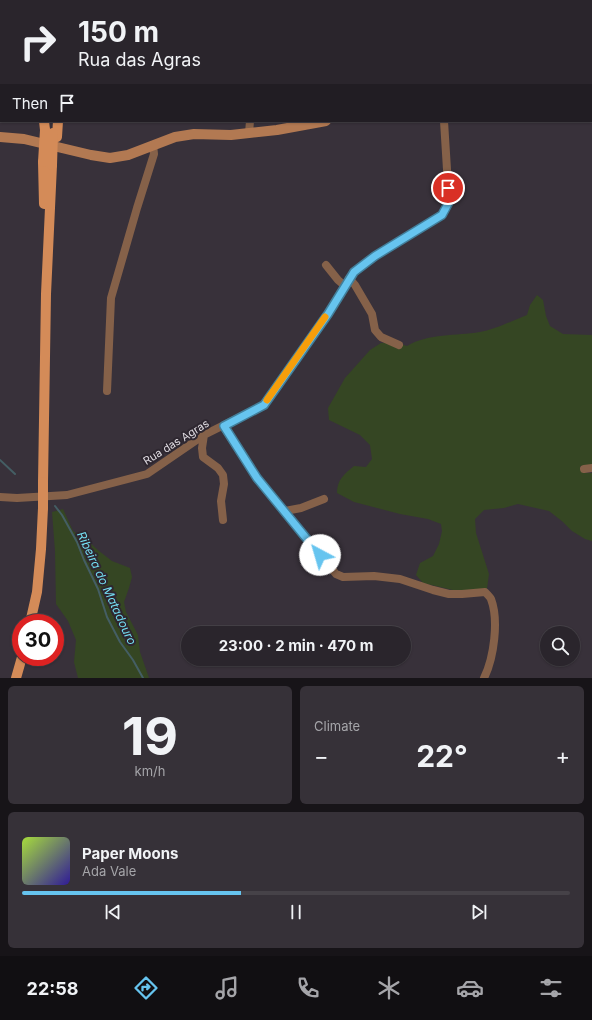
<!DOCTYPE html>
<html lang="en">
<head>
<meta charset="utf-8">
<style>
	:root { --surface:#2a252c; --page:#363138; --text:#f1f3f6; --muted:#a5a5a9; --line:#464248; --accent:#66c4ef }
	body { margin:0; font-family:Inter,sans-serif; background:var(--page); color:var(--text); height:100vh; display:flex; flex-direction:column; font-size:15px; white-space:nowrap }
	* { box-sizing:border-box; margin:0 }
	p { font-size:13px; color:var(--muted) }
	.icon { flex:none; width:22px; height:22px; fill:none; stroke:currentColor; stroke-width:2; stroke-linecap:round; stroke-linejoin:round }
	.map { position:relative; height:678px; overflow:hidden }
	.panel { display:flex; flex-direction:column; gap:8px; padding:8px; background:#171418; flex:1 }
	.panel>* { flex:none }
	.top-card { position:absolute; left:0px; top:0px; width:592px; height:122px; box-shadow:0 1px 3px #0004,0 0 0 1px var(--line); background:#2a252c; color:var(--text); overflow:hidden }
	.tools { position:absolute; left:540px; top:626px; display:grid; gap:8px }
	.tools a { display:grid; place-items:center; width:40px; height:40px; border-radius:50%; background:var(--surface); box-shadow:0 1px 3px #0004,0 0 0 1px var(--line); font-size:20px }
	.speed { position:absolute; left:12px; top:614px; display:flex; gap:8px; font-size:20px; font-weight:700; text-align:center }
	.speed>* { display:grid; place-content:center; width:52px; height:52px; border-radius:50%; background:var(--surface); box-shadow:0 1px 3px #0004,0 0 0 1px var(--line); line-height:1 }
	.speed .limit { border:6px solid #d22; background:#fff; color:#111 }
	.pin { position:absolute; display:grid; place-items:center; width:34px; height:34px; color:#fff; margin:-17px; border:2px solid #fff; border-radius:50%; box-shadow:0 1px 4px #0007 }
	.me { position:absolute; width:44px; margin:-22px; rotate:321deg; stroke-linejoin:round; filter:drop-shadow(0 0 3px #0008) }
	.turn { display:flex; align-items:center; gap:14px; height:84px; padding:0 12px; font-size:18px }
	.turn .icon { width:52px; height:52px; stroke-width:2.5 }
	.turn b { display:block; font-size:28px; line-height:34px }
	.then { display:flex; align-items:center; height:38px; padding:0 12px; background:#0003; gap:8px; font-size:15px }
	.big { font-size:30px; font-weight:700; line-height:1.1 }
	.panel .widget { flex:1; display:flex; flex-direction:column; justify-content:center; gap:6px; min-width:0; padding:0 14px; border-radius:6px; background:var(--page) }
	.panel .dial { align-items:center; gap:0 }
	.dial b { font-size:52px; line-height:1 }
	.song { display:flex; align-items:center; gap:12px }
	.cover { width:48px; height:48px; border-radius:6px; background:linear-gradient(135deg,hsl(80 70% 55%),hsl(250 70% 35%)) }
	.played { height:4px; border-radius:2px; background:linear-gradient(90deg,var(--accent) 40%,var(--line) 40%) }
	.keys { display:flex; justify-content:space-around; direction:ltr }
	.heat { display:flex; justify-content:space-between; align-items:center; font-size:22px; direction:ltr }
	.panel .tiles { flex:1; display:grid; gap:8px; grid-template-columns:1fr 1fr }
	.widget:last-child { grid-column:span 2 }
	.trip { position:absolute; left:181px; top:626px; width:230px; height:40px; border-radius:20px; background:var(--surface); box-shadow:0 1px 3px #0004,0 0 0 1px var(--line); font-weight:700; line-height:40px; text-align:center }
	.tab-bar { display:flex; height:64px; justify-content:space-around; align-items:center; background:#110f12; color:var(--muted) }
	.tab-bar .icon { width:28px; height:28px }
	.tab-bar .on { color:var(--accent) }
	.tab-bar b { font-size:18px; color:var(--text) }
	.map>svg:first-child { display:block }
	.green { fill:#354623 }
	.lines { fill:none; stroke-linecap:round; stroke-linejoin:round }
	.stream { stroke:#445e64; stroke-width:2 }
	.street { stroke:#856149; stroke-width:8 }
	.secondary { stroke:#b27952; stroke-width:10 }
	.primary { stroke:#d48b58; stroke-width:10 }
	.primary-bridge { stroke:#d48b58; stroke-width:10 }
	.route-casing { stroke:#427f9b; stroke-width:10 }
	.route { stroke:#66c4ef; stroke-width:7 }
	.slow { stroke:#f59e0b; stroke-width:7 }
	.labels { text-anchor:middle; dominant-baseline:central; stroke-width:4; stroke-linejoin:round; paint-order:stroke }
	.street-label { font-size:11px; fill:#dfdbe1; stroke:#2e2730 }
	.water-label { font-size:12px; font-style:italic; fill:#74def2; stroke:#2e2730 }
</style>
</head>
<body>
<div class="map">
<svg width="592" height="678" viewBox="0 0 592 678">
	<rect width="100%" height="100%" fill="#38313a"/>
	<path class="green" d="M537,295L543,300L546,316L550,326L563,334L592,335V465L580,466L583,473H592V541L585,539L572,531L563,522L549,511L518,504L504,508L484,510L475,519L476,533L489,574L487,589L457,591L423,583L416,575L420,563L433,556L439,544L442,531L441,524L428,519L400,514L354,502L337,493C337,480 344,474 354,466L366,467L372,459L370,445L360,435L329,420L328,408L345,378L370,350L381,343H397L407,346C429,333 456,336 480,332C494,330 514,320 527,315L530,305Z
		M63,509L73,531L86,539L99,551L112,561L130,568L132,577L129,588L124,602L126,612L138,635L140,652L147,672L149,678H78L74,662L76,640L68,621L56,604L55,551L52,512Z"/>
	<g class="lines">
		<path class="stream" d="M0,460L15,474
			M55,506L62,515L77,542L84,560L98,589L107,617L120,642L133,660L143,678"/>
		<path class="street" d="M253,0V1
			M377,1V0
			M445,1V0
			M249,133L250,121
			M326,265L338,280L345,286
			M349,278L355,285L372,314L375,330L381,337L399,345
			M107,391L111,298L137,208L154,154L153,145
			M223,426L257,478L336,574L343,577L374,576L400,579L433,590L449,594H462L485,592C487,594 490,597 491,599C499,620 494,658 484,678
			M204,435L202,448L203,457L218,468L223,475L224,484L221,501L223,520
			M584,469L592,468
			M0,497L17,498L67,495L147,474L204,435L264,405L328,314L354,272L375,256L442,215L449,202L444,121
			M285,511L301,508L324,499"/>
		<path class="secondary" d="M591,111H592
			M0,137L24,139L91,155L110,158L128,155L175,137L194,134L231,135L249,133L277,130L326,121"/>
		<path class="primary" d="M16,0V1
			M163,0V1
			M171,0V1
			M62,1L63,0
			M44,121L45,130
			M57,137L58,121
			M43,162L44,204
			M43,482L46,294L52,165
			M30,623L37,592L41,549L43,508
			M16,678L22,657"/>
		<path class="primary-bridge" d="M43,162L45,130
			M52,165L53,133
			M43,508V482"/>
	</g>
	<g class="lines">
		<g class="route-casing">
			<path id="route" d="M320,555L257,478L224,426L264,405L328,314L354,272L375,256L442,215L449,202L448,188"/>
		</g>
		<use href="#route" class="route"/>
		<path class="slow" d="M267,400L325,317"/>
	</g>
	<g class="labels">
		<g class="street-label">
			<text transform="translate(176 442) rotate(-32)">Rua das Agras</text>
		</g>
		<g class="water-label">
			<text transform="translate(107 588) rotate(65)">Ribeira do Matadouro</text>
		</g>
	</g>
</svg>
<div class="tools">
<a><svg class="icon" aria-label="search" viewBox="0 0 24 24"><circle cx="10" cy="10" r="6"/><path d="M15 15l6 6"/></svg></a>
</div>
<div class="speed"><div class="limit">30</div></div>
<div class="pin" style="left:448px;top:188px;background:#d93025"><svg class="icon" aria-label="arrive" viewBox="0 0 24 24"><path d="M6 21V4h12l-3 4 3 4H6"/></svg></div>
<svg class="me" style="left:320px;top:555px" viewBox="-20 -20 40 40"><circle r="19" fill="#fff"/><path d="M0-13L10 11 0 6-10 11z" fill="#66c4ef"/></svg>
<div class="trip">23:00 · 2 min · 470 m</div>
<div class="top-card">
<div class="turn"><svg class="icon" aria-label="right" viewBox="0 0 24 24"><path d="M7 20v-9h11M14 6l5 5-5 5"/></svg><div><b>150 m</b>Rua das Agras</div></div>
<div class="then">Then<svg class="icon" aria-label="arrive" viewBox="0 0 24 24"><path d="M6 21V4h12l-3 4 3 4H6"/></svg></div>
</div>
</div>
<section class="panel">
<div class="tiles">
<div class="widget dial"><b>19</b><p>km/h</p></div>
<div class="widget"><p>Climate</p>
<div class="heat"><a>−</a><b class="big">22°</b><a>+</a></div>
</div>
<div class="widget">
<div class="song"><i class="cover"></i><div><b>Paper Moons</b><p>Ada Vale</p></div></div>
<div class="played"></div>
<div class="keys"><svg class="icon" aria-label="previous" viewBox="0 0 24 24"><path d="M18 5L8 12l10 7zM5 5v14"/></svg><svg class="icon" aria-label="pause" viewBox="0 0 24 24"><path d="M8 5v14M16 5v14"/></svg><svg class="icon" aria-label="next" viewBox="0 0 24 24"><path d="M6 5l10 7-10 7zM19 5v14"/></svg></div>
</div>
</div>
</section>
<nav class="tab-bar">
<b>22:58</b>
<svg class="icon on" aria-label="directions" viewBox="0 0 24 24"><path d="M12 3l9 9-9 9-9-9zM9 14v-3h6M13 9l2 2-2 2"/></svg>
<svg class="icon" aria-label="music" viewBox="0 0 24 24"><path d="M9 18V5l10-2v13"/><circle cx="6" cy="18" r="3"/><circle cx="16" cy="16" r="3"/></svg>
<svg class="icon" aria-label="phone" viewBox="0 0 24 24"><path d="M5 4h4l2 5-3 2q2 4 5 5l2-3 5 2v4C11 20 4 13 5 4z"/></svg>
<svg class="icon" aria-label="climate" viewBox="0 0 24 24"><path d="M12 3v18M4 7l16 10M4 17L20 7"/></svg>
<svg class="icon" aria-label="car" viewBox="0 0 24 24"><path d="M5 17H2v-5l4-1 3-4h7l3 4 3 1v5h-3M9 17h6M6 11h13"/><circle cx="7" cy="17" r="2"/><circle cx="17" cy="17" r="2"/></svg>
<svg class="icon" aria-label="filters" viewBox="0 0 24 24"><path d="M4 7h16M4 17h16"/><circle cx="9" cy="7" r="2"/><circle cx="15" cy="17" r="2"/></svg>
</nav>
</body>
</html>
